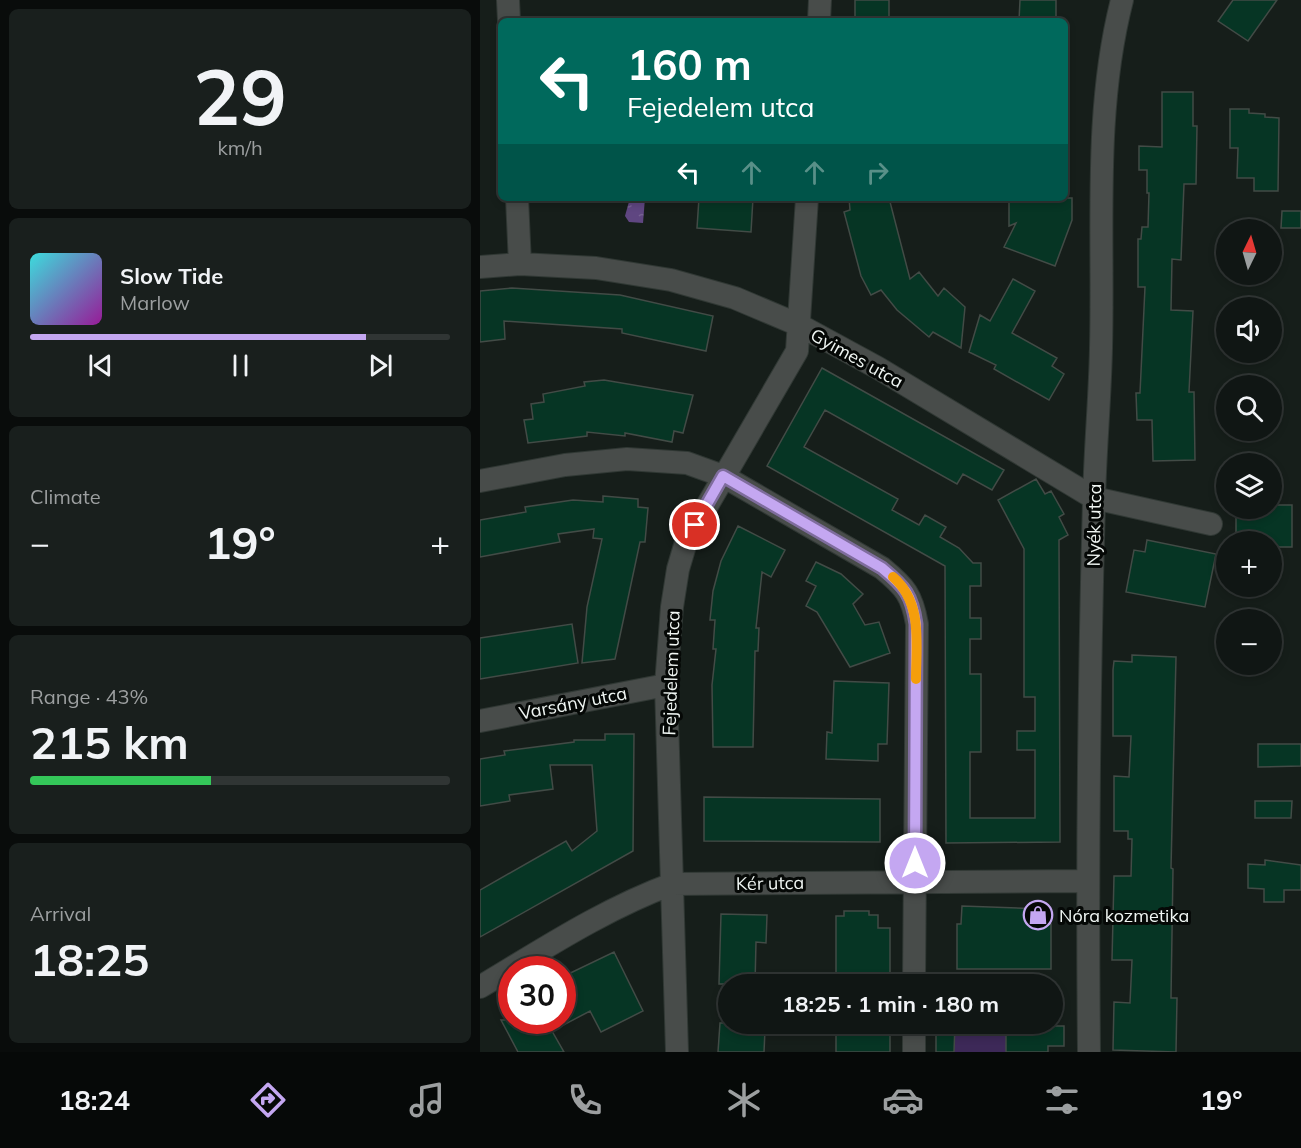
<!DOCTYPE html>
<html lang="en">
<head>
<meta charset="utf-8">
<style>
	:root { --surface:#101614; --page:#191f1d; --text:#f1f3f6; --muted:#9c9fa0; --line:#303534; --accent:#c4a7f1 }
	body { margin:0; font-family:Mulish,sans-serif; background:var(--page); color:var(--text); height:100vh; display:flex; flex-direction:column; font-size:22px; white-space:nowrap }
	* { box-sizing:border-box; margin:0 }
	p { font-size:20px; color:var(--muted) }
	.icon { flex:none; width:33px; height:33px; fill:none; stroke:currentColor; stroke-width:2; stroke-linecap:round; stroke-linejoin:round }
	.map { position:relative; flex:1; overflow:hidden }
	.drawer { display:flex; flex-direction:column; gap:9px; padding:9px; background:#090c0b; width:480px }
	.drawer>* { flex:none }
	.top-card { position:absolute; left:18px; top:18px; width:570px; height:183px; border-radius:9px; box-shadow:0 3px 9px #0003,0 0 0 2px var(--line); background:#00695c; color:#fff; overflow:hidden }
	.needle { width:39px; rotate:5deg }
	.fabs { position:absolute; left:736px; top:219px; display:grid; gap:12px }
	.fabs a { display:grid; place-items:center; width:66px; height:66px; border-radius:50%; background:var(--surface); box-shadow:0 3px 9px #0003,0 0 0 2px var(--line); font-size:30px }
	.speed { position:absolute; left:18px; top:956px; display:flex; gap:12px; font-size:30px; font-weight:700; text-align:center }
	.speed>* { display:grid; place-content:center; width:78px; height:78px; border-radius:50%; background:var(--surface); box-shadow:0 3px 9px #0003,0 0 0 2px var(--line); line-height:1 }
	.speed .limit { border:9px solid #d22; background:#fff; color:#111 }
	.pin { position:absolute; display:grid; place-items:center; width:51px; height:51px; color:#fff; margin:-26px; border:3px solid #fff; border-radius:50%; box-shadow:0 2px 6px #0007 }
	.me { position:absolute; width:66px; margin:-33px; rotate:0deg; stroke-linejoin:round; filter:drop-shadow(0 0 4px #0008) }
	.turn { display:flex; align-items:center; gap:21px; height:126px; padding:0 30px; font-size:27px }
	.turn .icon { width:78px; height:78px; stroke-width:2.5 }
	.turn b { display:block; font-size:42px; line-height:51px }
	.lanes { display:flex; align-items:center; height:57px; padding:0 30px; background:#0003; justify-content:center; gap:30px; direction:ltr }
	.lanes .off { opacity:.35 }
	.big { font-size:45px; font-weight:700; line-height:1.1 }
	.drawer .tile { flex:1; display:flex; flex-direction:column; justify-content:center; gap:9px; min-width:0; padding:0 21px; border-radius:9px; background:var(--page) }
	.drawer .dial { align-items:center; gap:0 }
	.dial b { font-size:78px; line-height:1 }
	.song { display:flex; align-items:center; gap:18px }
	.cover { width:72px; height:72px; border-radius:9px; background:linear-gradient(135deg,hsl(180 70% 55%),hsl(300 70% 35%)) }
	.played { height:6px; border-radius:3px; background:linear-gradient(90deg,var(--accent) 80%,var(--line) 80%) }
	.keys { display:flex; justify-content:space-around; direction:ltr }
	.heat { display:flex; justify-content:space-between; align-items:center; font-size:33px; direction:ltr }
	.charge { height:9px; border-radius:4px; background:linear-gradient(90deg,#34c759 43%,var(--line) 0) }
	.trip { position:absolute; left:238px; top:974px; width:345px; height:60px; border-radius:30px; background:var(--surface); box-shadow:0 3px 9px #0003,0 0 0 2px var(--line); font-weight:700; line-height:60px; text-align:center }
	.dock { display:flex; height:96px; justify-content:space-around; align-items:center; background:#060908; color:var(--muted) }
	.dock .icon { width:42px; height:42px }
	.dock .on { color:var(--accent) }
	.dock b { font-size:27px; color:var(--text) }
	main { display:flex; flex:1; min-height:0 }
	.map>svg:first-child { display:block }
	.garden { fill:#3d2958 }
	.water { fill:url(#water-ripples) }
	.building { fill:#063524; stroke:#424b46; stroke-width:1.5 }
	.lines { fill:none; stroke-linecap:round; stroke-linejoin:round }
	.street-casing { stroke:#303834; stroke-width:24 }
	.street { stroke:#484c4a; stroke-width:22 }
	.route-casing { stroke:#7f6d9d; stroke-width:15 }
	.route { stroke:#c4a7f1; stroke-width:10 }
	.slow { stroke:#f59e0b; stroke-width:10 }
	.labels { text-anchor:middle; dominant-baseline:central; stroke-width:6; stroke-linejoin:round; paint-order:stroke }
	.street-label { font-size:18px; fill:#f0f6f3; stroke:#050806 }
	.poi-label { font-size:18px; fill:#f0f6f3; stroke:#050806; text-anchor:start }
</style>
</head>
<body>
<main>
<section class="drawer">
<div class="tile dial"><b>29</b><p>km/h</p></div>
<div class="tile">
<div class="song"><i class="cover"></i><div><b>Slow Tide</b><p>Marlow</p></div></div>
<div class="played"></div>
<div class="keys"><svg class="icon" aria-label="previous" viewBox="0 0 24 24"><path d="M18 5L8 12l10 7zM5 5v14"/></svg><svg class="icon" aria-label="pause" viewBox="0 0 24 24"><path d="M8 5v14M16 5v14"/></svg><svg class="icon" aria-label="next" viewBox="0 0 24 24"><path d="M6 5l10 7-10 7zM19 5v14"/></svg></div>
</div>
<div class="tile"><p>Climate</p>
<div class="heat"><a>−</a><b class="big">19°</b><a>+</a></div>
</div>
<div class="tile"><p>Range · 43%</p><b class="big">215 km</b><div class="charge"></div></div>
<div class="tile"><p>Arrival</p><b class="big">18:25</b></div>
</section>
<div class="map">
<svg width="821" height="1052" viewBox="0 0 821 1052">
	<defs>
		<pattern id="water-ripples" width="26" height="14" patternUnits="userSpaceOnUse" patternTransform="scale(1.5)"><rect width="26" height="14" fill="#5f4681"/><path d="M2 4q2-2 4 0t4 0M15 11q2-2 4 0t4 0" fill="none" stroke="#766193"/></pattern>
	</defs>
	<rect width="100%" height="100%" fill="#161e1a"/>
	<path class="garden" d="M475,1023H526V1052H474Z"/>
	<path class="water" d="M150,198H165L163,223L149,222L145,216Z"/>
	<path class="building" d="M375,0H409V21H375Z
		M540,0H576V21H539Z
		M753,0H797L768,41L738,21Z
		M682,92H713V126H717L716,184H704L701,260L692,259L691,310L713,311L709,392H714L715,460L673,461L672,420H657L656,393H660L665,287H658V239H661L662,227H668L669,193H667V170H659V146L682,147Z
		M750,109H769V113L785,114V117L799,118L798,191H774V178H757L758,148H750Z
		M219,198H273L271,232L217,228Z
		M369,198H409L430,279L439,272L458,296L464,288L485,307L481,348L453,332L449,337L417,310L401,290L391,295L381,276L364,212L370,210Z
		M529,198H592V220L575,266L524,247L536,223L529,226Z
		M802,211H821V228H801Z
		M533,279L555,291L532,333L577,358L572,366L584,374L569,400L514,369L516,365L489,352L500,315L510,321Z
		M32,288L140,295L233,316L226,351L142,333V329L24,321L25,339L0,342V291Z
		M342,368L524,470L512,490L483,474L477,484L345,410L324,447L418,499L412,510L439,525L445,515L466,527L460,537L479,548L493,563H501V586H490V618H501V639H490V674H501V752H490V818H555V750H537V731H555V697H544V549L518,500L556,479L565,494L571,491L584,514L579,517L588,535L579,540L580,842L466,843L465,566L287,466Z
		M124,380L213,395L203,433L194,431L192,442L145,433V436L107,432V436L48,443L44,420L53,419L51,404L64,402L63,394L105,386L104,382Z
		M123,496L158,499V507L168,508L165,542H160L135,659L102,663L107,607L122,539L113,538L114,529L78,534L80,542L0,557V520L46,512L45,507L93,500L123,502Z
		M792,505H812V547H792V542H756V508H792Z
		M258,526L305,550L291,577L282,572L276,628H279L278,651H275L273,747H233L232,685L236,649H233L235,620H230L233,591L241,561Z
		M667,540L736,554L725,607L646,592L654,550L665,552Z
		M336,562L361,574L383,594L373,604L385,625L399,622L410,653L370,667L337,612L326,606L336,586L326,581Z
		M92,624L98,663L0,679V638Z
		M652,655L696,657L691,868L693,869L691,998H697L696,1052L633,1050L634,1002L650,1003L652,960H632L634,876H651L652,839H648V831H634V776L649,777L651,736H633V670L634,661L652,662Z
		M354,681L409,683L407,744H398V761L346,759L347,732L352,733Z
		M125,734H154L153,851L0,937V890L86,841L92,851L117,831L112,765H70L73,789L29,795L30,801L0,806V759L25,755L24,751L94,742V740H125Z
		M778,744H821V766L778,767Z
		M224,797L400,799V842L224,841Z
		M775,801H812L811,818H775Z
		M785,860L821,865V890H804V902H784V889L768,888V864L785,865Z
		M482,906L563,909V924H571V969H477V924H481Z
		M364,911H389V915H398V928H410V984H356V916H364Z
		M241,914L287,915L286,943L276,942L275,984H239Z
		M134,952L163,1011L121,1032L110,1011L72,1031L84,1052H38L21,1020H82V977Z
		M240,1023H275V1029L285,1030L284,1052H238Z
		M356,1023H410V1052H356Z
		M456,1023H475L474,1052H456Z
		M526,1023H569V1026H584V1046H568V1052H526Z"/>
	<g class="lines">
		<g class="street-casing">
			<path id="street" d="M28,0L29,21
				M339,21L340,0
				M37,198L40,264
				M0,267L40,264L116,268L191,280L255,298L319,325L398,368L614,498L731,524
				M0,481L85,465L147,459L207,463L243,476L402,568C425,587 432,595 437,624L434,984
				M0,721L186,685
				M0,987C62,950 124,909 192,884L607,881
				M434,1023V1052
				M197,1052L186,685L192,607L198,569L206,542L317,351L327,198
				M609,1052C607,868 609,685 614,501C615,450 620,399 621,348C624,232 613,113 642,0"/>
		</g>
		<use href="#street" class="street"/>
	</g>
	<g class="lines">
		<g class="route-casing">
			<path id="route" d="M215,525L243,476L402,568C425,587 432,595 436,624L435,863"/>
		</g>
		<use href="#route" class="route"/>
		<path class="slow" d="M413,577C443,603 436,643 436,679"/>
	</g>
	<defs>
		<g id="shop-ring" transform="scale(1.5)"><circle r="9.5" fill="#050806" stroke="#c4a7f1" stroke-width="1.5"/><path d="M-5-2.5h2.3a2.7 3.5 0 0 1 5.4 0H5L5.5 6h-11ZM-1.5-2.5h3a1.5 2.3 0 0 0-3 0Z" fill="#c4a7f1"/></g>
	</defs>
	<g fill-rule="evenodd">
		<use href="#shop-ring" x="558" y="915"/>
	</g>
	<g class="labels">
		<g class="street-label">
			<text transform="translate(377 358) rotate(29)">Gyimes utca</text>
			<text transform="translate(614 525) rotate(-89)">Nyék utca</text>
			<text transform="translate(191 673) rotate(-88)">Fejedelem utca</text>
			<text transform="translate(93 703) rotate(-11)">Varsány utca</text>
			<text transform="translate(290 883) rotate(-1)">Kér utca</text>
		</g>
		<g class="poi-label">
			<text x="579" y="915">Nóra kozmetika</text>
		</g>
	</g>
</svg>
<div class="fabs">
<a><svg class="needle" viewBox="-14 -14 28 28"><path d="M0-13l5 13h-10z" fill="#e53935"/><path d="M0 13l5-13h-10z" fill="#9c9fa0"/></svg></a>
<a><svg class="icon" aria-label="sound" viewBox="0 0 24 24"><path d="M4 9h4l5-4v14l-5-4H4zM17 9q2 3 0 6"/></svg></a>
<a><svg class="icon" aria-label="search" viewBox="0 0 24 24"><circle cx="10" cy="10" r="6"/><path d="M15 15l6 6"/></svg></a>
<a><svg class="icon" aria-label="layers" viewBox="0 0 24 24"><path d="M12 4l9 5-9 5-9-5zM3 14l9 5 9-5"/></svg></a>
<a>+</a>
<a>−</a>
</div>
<div class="speed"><div class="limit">30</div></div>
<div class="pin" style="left:215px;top:525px;background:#d93025"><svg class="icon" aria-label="arrive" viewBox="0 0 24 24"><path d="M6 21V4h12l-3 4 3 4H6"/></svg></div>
<svg class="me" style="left:435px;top:863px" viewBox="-20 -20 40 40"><circle r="17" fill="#c4a7f1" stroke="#fff" stroke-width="3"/><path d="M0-11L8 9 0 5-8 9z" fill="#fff"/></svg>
<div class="trip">18:25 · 1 min · 180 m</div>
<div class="top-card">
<div class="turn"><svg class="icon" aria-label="left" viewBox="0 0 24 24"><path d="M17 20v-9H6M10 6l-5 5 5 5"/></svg><div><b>160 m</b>Fejedelem utca</div></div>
<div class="lanes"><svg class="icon" aria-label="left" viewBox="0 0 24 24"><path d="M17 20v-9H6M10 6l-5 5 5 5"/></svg><svg class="icon off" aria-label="ahead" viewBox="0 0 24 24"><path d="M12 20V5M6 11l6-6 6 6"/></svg><svg class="icon off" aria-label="ahead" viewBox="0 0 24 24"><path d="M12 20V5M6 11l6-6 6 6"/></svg><svg class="icon off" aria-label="right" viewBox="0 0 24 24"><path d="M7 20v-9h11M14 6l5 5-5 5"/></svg></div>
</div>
</div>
</main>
<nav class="dock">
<b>18:24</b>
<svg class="icon on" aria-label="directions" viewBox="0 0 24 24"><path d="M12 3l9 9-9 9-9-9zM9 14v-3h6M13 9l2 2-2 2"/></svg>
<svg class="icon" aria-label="music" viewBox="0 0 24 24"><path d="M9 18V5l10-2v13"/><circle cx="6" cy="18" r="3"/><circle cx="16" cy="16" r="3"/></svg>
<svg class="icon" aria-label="phone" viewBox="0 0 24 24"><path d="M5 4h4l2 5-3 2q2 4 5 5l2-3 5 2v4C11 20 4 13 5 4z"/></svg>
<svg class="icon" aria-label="climate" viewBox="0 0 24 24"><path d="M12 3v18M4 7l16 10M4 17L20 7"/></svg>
<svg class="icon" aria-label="car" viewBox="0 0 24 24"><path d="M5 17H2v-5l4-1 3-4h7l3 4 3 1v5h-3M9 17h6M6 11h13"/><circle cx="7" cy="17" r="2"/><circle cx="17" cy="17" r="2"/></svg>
<svg class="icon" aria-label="filters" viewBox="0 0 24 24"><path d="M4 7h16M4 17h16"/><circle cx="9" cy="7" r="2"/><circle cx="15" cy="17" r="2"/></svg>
<b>19°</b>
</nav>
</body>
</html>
